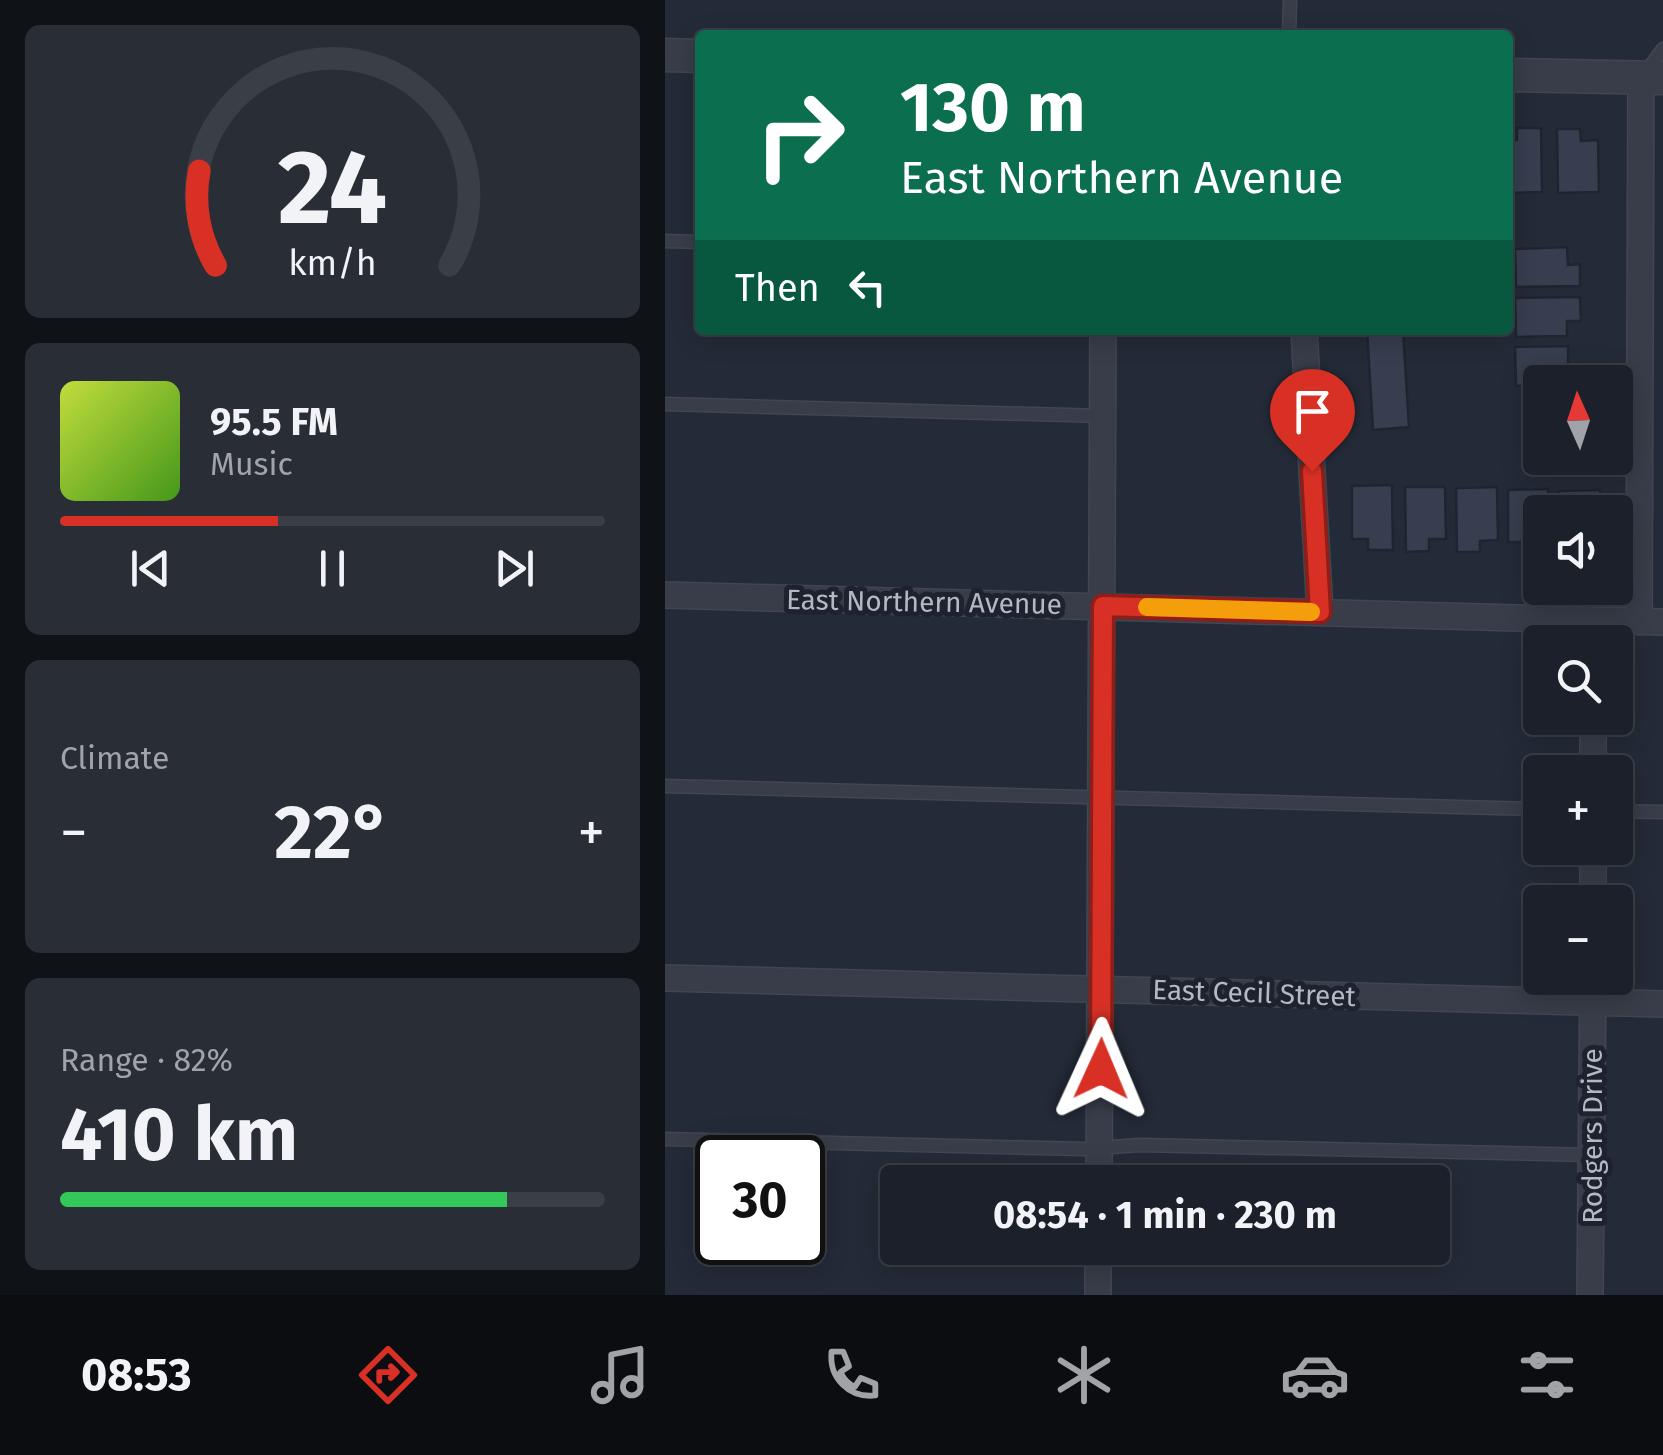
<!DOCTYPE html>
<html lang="en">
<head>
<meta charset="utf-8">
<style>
	:root { --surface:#1b202a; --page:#282d36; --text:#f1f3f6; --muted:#a0a3a8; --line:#393e47; --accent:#d93025 }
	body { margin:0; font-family:"Fira Sans",sans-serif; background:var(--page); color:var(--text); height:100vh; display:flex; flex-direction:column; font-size:38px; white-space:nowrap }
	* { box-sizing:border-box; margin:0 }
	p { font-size:32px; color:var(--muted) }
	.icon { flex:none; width:55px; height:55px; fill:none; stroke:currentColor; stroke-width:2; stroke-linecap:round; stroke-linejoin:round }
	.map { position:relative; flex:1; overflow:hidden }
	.side { display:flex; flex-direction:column; gap:25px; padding:25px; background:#0f1217; width:665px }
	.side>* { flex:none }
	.hud { position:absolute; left:30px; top:30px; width:818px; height:305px; border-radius:10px; box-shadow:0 5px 25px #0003,0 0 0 2px var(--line); background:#0b6e4f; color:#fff; overflow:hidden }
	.needle { width:65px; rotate:357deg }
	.tools { position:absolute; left:858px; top:365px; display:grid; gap:20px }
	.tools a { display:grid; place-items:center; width:110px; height:110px; border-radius:10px; background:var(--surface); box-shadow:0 5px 25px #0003,0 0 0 2px var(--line); font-size:50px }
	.speed { position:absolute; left:30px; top:1135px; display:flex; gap:20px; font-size:50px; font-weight:700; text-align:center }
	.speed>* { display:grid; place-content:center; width:130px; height:130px; border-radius:50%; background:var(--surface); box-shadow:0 5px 25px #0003,0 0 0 2px var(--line); line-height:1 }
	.speed .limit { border:5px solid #111; border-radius:15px; background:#fff; color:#111 }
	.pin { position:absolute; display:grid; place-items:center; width:85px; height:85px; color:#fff; margin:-102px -42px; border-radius:50% 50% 50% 0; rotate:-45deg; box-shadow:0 0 10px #0007 }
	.pin .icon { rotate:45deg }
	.me { position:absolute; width:110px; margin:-55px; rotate:1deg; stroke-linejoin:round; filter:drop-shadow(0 0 8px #0008) }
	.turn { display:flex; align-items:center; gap:35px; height:210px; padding:0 40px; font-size:45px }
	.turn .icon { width:130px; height:130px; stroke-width:2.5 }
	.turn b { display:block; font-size:70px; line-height:85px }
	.then { display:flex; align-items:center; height:95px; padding:0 40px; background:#0003; gap:20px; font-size:38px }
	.big { font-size:75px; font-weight:700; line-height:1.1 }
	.side .tile { flex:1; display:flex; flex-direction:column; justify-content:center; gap:15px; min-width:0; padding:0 35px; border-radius:15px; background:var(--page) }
	.side .dial { align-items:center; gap:0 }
	.dial svg { height:260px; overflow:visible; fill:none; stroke:var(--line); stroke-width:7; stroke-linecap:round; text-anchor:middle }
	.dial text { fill:var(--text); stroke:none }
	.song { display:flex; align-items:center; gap:30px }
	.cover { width:120px; height:120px; border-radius:15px; background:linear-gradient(135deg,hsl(70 70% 55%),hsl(100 70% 35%)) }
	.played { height:10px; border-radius:5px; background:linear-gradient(90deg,var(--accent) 40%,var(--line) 40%) }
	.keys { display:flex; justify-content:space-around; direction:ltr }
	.heat { display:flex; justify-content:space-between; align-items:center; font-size:55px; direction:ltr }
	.charge { height:15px; border-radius:8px; background:linear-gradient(90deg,#34c759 82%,var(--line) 0) }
	.trip { position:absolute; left:215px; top:1165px; width:570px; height:100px; border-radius:10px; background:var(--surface); box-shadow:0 5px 25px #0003,0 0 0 2px var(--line); font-weight:700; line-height:100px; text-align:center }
	.tabs { display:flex; height:160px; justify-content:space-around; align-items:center; background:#0b0d11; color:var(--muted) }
	.tabs .icon { width:70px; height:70px }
	.tabs .on { color:var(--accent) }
	.tabs b { font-size:45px; color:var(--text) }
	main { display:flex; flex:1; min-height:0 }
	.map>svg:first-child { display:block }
	.building { fill:#373e4f; stroke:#1f2430; stroke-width:2.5 }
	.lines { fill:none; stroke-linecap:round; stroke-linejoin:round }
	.service-casing { stroke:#414652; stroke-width:15 }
	.minor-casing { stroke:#414652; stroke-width:28 }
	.tertiary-casing { stroke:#414652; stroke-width:35 }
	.service { stroke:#383d49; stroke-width:12 }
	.minor { stroke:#383d49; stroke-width:25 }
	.tertiary { stroke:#383d49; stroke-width:32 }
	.route-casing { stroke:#8d1f18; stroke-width:25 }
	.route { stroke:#d93025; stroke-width:18 }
	.slow { stroke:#f59e0b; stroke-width:18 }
	.labels { text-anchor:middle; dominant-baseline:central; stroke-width:10; stroke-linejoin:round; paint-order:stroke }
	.street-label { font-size:28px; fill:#b3b8c5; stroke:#1d222e }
</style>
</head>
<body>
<main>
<section class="side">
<div class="tile dial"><svg viewBox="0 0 100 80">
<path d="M14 69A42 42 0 1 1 86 69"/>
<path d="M14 69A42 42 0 0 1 9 40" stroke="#d93025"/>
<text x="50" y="56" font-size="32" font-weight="700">24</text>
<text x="50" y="72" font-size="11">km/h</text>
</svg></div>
<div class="tile">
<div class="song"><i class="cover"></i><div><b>95.5 FM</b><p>Music</p></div></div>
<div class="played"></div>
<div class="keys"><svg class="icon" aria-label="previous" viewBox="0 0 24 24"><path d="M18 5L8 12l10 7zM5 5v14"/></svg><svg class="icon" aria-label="pause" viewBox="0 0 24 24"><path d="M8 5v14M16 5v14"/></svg><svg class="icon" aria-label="next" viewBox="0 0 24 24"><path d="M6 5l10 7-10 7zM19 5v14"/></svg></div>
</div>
<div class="tile"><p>Climate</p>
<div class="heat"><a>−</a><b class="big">22°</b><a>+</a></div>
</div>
<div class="tile"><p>Range · 82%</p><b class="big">410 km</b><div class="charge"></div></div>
</section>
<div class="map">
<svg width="998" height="1295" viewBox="0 0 998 1295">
	<rect width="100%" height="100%" fill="#242b38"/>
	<path class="building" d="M852,128H876L877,192L842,193V140H852Z
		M892,129H915L916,141L933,140L934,192L893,193Z
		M902,247L903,265L915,264V286L851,287L850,249Z
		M915,297L916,321H902V336L851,337L850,298Z
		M702,330H738L744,427L708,430Z
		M903,346V364H915V382L851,386L850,347Z
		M727,485L728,550H703V539H687V486Z
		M740,487H780L781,539H764V551L741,552Z
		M832,487L833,540L815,541V552H792L791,488Z
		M883,489V512H875V554L858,555V542H843V490Z
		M935,490V512H894V491Z"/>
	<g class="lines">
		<g class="service-casing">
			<path id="service" d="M624,35L625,0
				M981,72L998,49
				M0,241L35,242
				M0,404L438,416
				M0,786L875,809
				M950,811L998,812
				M0,1139L419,1149L475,1145L928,1155"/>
		</g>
		<g class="minor-casing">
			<path id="minor" d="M639,330L655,612
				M0,595L998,622
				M974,622L976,78
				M928,718V772
				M928,902V848
				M0,978L998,1004
				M434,1182L438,330
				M433,1295V1248
				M925,1295L928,978"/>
		</g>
		<g class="tertiary-casing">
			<path id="tertiary" d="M0,55L35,56
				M842,75L998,78"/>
		</g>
		<use href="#service" class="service"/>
		<use href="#minor" class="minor"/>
		<use href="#tertiary" class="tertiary"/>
	</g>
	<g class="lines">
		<g class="route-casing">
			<path id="route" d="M436,1069L438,606L655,612L647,471"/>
		</g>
		<use href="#route" class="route"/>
		<path class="slow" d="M482,607L646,612"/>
	</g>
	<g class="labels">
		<g class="street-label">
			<text transform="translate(259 602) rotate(1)">East Northern Avenue</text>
			<text transform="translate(589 993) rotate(2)">East Cecil Street</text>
			<text transform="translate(927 1136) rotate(-90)">Rodgers Drive</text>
		</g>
	</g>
</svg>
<div class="tools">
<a><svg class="needle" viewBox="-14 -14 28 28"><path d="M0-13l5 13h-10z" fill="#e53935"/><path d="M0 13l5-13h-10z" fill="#a0a3a8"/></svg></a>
<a><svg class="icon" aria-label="sound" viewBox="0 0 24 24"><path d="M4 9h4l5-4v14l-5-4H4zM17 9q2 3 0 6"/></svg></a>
<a><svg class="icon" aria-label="search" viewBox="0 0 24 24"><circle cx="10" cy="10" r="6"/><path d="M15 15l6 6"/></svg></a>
<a>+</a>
<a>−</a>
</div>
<div class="speed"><div class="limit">30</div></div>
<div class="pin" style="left:647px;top:471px;background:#d93025"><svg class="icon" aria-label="arrive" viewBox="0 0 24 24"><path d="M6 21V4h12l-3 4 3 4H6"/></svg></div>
<svg class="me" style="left:436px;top:1069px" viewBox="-20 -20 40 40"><path d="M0-17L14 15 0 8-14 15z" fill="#d93025" stroke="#fff" stroke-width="4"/></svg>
<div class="trip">08:54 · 1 min · 230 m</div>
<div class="hud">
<div class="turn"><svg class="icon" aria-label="right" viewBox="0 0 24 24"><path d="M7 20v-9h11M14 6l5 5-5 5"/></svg><div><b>130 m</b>East Northern Avenue</div></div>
<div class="then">Then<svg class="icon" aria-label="left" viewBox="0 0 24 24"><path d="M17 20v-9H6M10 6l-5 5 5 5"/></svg></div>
</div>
</div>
</main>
<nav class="tabs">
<b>08:53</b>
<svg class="icon on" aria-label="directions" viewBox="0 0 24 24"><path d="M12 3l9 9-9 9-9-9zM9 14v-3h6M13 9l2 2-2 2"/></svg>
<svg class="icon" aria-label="music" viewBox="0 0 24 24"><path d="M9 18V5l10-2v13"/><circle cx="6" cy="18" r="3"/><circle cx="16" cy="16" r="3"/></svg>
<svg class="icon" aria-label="phone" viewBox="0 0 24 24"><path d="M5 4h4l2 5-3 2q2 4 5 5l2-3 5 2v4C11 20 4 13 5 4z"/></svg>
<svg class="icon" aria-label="climate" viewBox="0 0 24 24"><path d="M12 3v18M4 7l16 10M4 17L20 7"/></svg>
<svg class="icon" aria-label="car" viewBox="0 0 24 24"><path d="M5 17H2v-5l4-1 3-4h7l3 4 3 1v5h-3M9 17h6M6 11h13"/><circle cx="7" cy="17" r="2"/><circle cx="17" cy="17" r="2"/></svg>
<svg class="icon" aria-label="filters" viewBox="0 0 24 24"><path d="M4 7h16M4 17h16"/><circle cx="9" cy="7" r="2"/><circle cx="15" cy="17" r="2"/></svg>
</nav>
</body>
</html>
